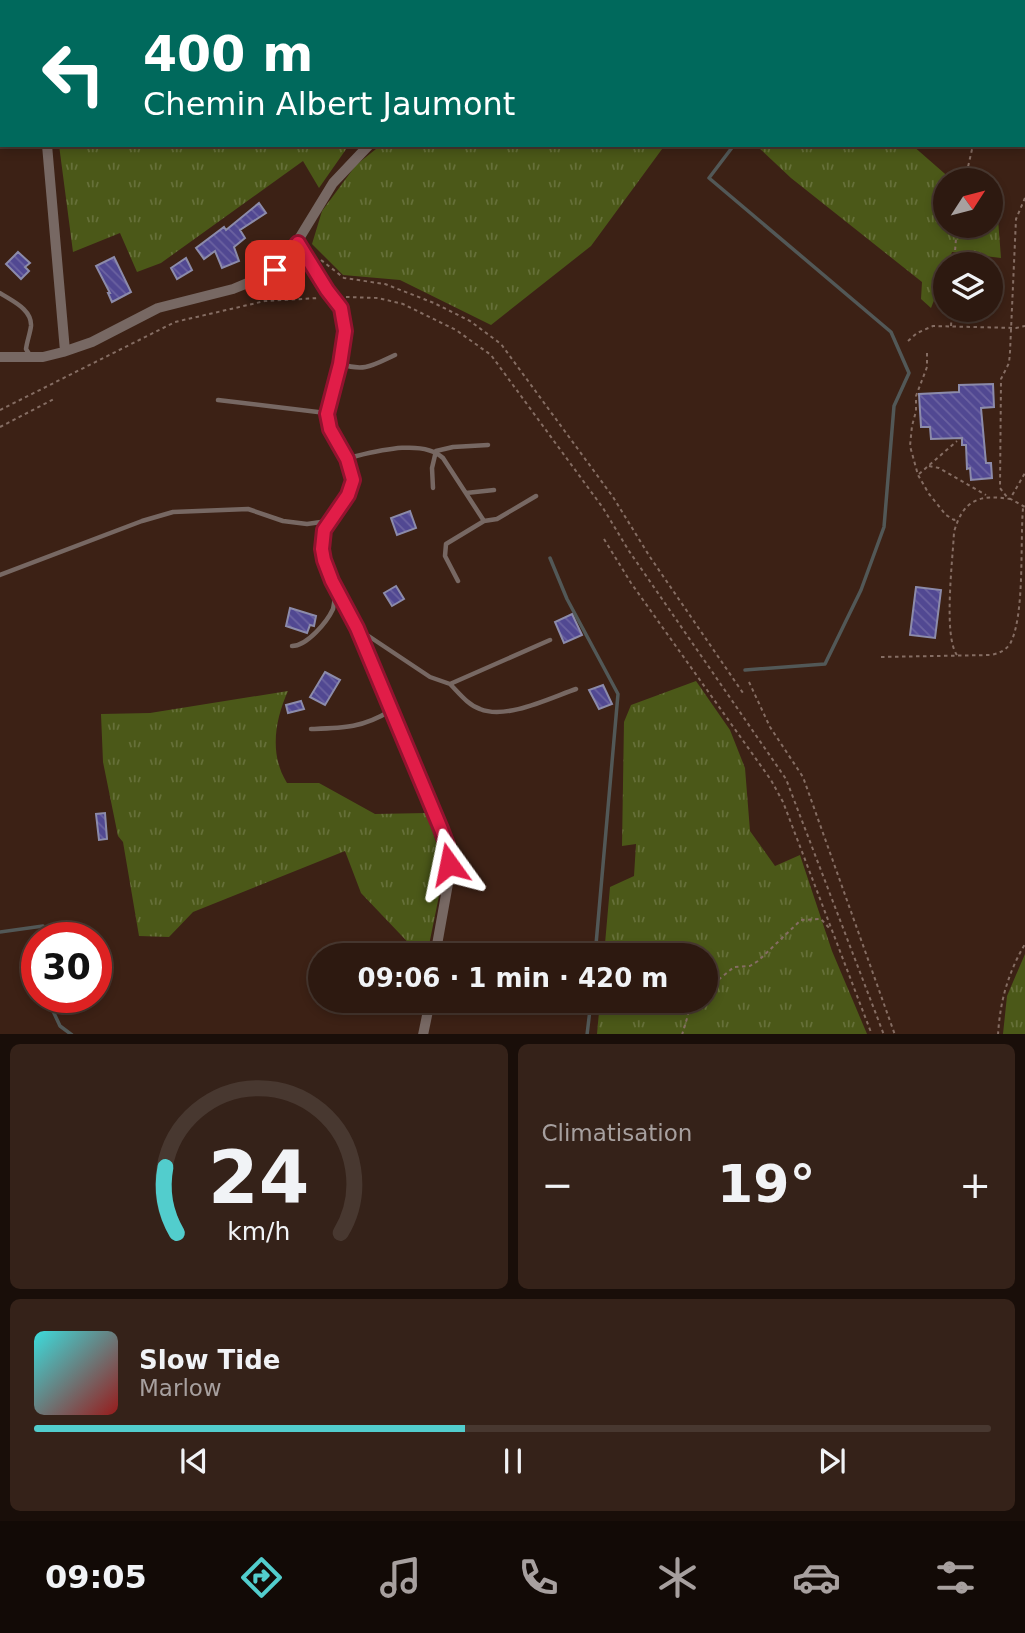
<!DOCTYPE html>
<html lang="fr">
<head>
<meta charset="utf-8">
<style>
	:root { --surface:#2d1910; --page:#352219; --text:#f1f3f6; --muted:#a7a09f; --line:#483830; --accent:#52cdcd }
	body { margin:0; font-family:"DejaVu Sans",sans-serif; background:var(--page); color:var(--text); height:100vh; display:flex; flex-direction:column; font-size:26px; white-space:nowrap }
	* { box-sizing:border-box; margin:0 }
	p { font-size:23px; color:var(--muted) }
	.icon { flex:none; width:38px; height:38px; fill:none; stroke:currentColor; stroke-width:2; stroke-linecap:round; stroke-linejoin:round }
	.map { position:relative; height:1034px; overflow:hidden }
	.sheet { display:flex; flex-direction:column; gap:10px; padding:10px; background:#190e09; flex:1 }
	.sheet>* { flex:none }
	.top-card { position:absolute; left:0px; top:0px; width:1026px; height:147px; box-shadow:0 4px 10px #0003,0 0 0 2px var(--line); background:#00695c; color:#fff; overflow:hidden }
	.needle { width:46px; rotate:54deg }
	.fabs { position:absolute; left:933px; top:168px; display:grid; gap:14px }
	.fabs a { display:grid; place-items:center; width:70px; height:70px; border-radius:50%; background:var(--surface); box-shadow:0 4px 10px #0003,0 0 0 2px var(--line); font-size:35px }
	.speed { position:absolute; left:21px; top:922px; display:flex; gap:14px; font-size:35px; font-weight:700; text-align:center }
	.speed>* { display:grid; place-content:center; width:91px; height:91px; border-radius:50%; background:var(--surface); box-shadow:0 4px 10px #0003,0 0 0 2px var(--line); line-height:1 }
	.speed .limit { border:10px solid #d22; background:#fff; color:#111 }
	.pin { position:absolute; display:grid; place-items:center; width:60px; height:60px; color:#fff; margin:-30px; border-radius:14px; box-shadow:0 4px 10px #0006 }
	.me { position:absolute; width:77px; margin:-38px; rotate:348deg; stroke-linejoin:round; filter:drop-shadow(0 0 5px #0008) }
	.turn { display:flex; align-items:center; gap:24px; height:147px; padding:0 28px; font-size:32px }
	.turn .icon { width:91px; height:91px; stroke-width:2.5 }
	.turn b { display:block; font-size:49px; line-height:60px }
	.big { font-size:52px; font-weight:800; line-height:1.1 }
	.sheet .tile { flex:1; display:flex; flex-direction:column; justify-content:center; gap:10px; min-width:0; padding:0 24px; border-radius:10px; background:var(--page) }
	.sheet .dial { align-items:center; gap:0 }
	.dial svg { height:182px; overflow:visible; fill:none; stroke:var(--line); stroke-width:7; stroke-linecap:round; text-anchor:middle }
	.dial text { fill:var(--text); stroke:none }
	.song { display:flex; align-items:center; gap:21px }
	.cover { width:84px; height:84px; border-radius:10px; background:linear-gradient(135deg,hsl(180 70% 55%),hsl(0 70% 35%)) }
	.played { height:7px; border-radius:4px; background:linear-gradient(90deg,var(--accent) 45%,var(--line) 45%) }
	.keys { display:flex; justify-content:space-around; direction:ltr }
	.heat { display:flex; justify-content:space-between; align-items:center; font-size:38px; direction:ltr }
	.sheet .tiles { flex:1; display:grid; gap:10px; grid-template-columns:1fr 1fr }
	.tile:last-child { grid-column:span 2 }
	.trip { position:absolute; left:308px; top:943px; width:410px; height:70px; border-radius:35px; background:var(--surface); box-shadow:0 4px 10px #0003,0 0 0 2px var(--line); font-weight:800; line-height:70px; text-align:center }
	.menu { display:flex; height:112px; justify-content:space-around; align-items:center; background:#120a06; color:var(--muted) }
	.menu .icon { width:49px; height:49px }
	.menu .current { color:var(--accent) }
	.menu b { font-size:32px; color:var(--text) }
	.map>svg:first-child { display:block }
	.grass { fill:url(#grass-tufts) }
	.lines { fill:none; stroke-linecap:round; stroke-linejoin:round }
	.stream { stroke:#525857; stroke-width:3.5 }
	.building { fill:url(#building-back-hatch); stroke:#8c8baa; stroke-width:2 }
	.path { stroke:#856d63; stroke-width:2; stroke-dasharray:3.5 3.5; stroke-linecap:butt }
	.lane { stroke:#776863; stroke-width:4.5 }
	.street { stroke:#776863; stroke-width:10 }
	.route-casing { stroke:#92132f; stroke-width:18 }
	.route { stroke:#e11d48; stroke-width:12 }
</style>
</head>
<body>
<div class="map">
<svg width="1025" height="1035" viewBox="0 0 1025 1035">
	<defs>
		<pattern id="grass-tufts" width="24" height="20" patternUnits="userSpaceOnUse" patternTransform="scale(1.75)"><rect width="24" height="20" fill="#4b5818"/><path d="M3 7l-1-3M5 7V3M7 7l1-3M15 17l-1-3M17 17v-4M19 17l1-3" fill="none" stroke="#667039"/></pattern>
		<pattern id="building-back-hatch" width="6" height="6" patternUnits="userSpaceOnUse" patternTransform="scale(1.75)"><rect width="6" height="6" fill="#514892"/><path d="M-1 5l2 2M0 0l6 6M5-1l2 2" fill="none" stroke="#6b62a1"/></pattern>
	</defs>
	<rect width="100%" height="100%" fill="#3c2115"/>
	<path class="grass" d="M39,0H205L206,2H40Z
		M59,145H349L319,188L303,161L161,263L137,272L120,233L73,252Z
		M381,145H665L591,246L491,325L400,280L343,275L312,244L322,211L356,165Z
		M756,145H912L952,180H945V226H990L991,213L998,219L1001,258L952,252L948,264H945V272L931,308L921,299L922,282L791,178Z
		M696,681L730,730L745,768L750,831L775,866L800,855L832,951L867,1034H597L600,1001H705V956L604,955L610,887L634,876L636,844L622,846L624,722L631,705Z
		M288,691C275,720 269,754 287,783H319L375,814L427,813L442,861V881L427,955H420L361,893L345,851L193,912L169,937L139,936L123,842L118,836L103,762L101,714L150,713Z
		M1025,954V1034H1003L1007,996Z"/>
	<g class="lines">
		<path class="stream" d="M742,0L744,2
			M734,145L709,178L891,332L909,373L894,406L884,527L861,590L825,664L745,670
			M550,558L567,599L618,694L595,956
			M0,932L43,926V938
			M47,998L60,1026L72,1035
			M587,1035L591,1001"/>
	</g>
	<path class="building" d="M259,203L266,213L240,230L245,238L234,247L239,261L222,268L215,251L204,259L196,248L224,227L226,230Z
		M18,252L30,263L25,267L29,271L21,279L6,264Z
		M114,257L131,292L112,302L108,293H110L96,266Z
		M186,258L192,270L177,279L171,268Z
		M993,384L994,407L981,408L986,463H991L992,478L971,480L970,468L967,469L966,445H962V438L931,439L930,427H921L919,394L959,392V385Z
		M410,511L416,528L397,535L391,518Z
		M396,586L404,599L392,606L384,593Z
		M916,587L941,590L935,638L910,635Z
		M290,608L316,616L314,626L310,625L307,633L286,626Z
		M572,614L582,635L564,643L555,622Z
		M325,672L340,680L325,705L310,697Z
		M603,685L612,704L599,709L589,690Z
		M301,701L304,709L288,713L286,705Z
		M105,813L107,839L99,840L96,814Z"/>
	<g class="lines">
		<path class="path" d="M295,0L296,2
			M380,0L381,2
			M1002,2V0
			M965,180L973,145
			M1025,198L1016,219L1010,352L1009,363L1001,379L1000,488L1007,497L1025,507
			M321,260L344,278L385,284L434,303L470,321L501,344L613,497L650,557L743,693
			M954,264L957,226
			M346,297L378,298L403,304L456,330L491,355L603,508L629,551L786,779L884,1035
			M951,326L952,310
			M908,341L917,333L933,326L1016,328L1025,326
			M927,353V367L916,396V411L912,426L910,446L918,475L929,494L946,515L954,520L957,519
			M0,410L175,322L265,301L319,298
			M0,427L54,399
			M929,466L939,468L986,495
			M919,474L957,441
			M604,539L631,583L771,780L783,802L872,1035
			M957,655C943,636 953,558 954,532C963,500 979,494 1010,499L1025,473
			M881,657L991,655C999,653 1005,651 1010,644C1025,616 1020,544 1023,508
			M749,682L770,727L803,777L895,1035
			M705,981H717L734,967L750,966L758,961L801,920L821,919L830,929
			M682,1035L688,1015V1001
			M998,1035C1000,1001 1008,973 1025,944"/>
		<path class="lane" d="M0,31L2,30
			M0,293C12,301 32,309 31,326C30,334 27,341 26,349L31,357
			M341,364C365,372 373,365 395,355
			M218,400L326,413
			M348,458C374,452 422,438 443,458L484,521L497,519L536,496
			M433,488L432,468L436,451L453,447L488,445
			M466,493L494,490
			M0,575L142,521L173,512L248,509L283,521L307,524L328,521
			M458,581L445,556L446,544L484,521
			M361,631L430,677L450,684
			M550,640L450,684C459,693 468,705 480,709C506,720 550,698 576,689
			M292,646C307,646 327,622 333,609C334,604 335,597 336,592
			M311,729C343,728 362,728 390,711"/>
		<path class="street" d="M29,0V2
			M474,2V0
			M47,145L65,351
			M298,243L327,290L341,308L345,331L340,364L327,413L330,429L347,459L353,479L348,495L324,530L322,549L324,560L332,581L357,628L447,845L449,878L435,956
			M0,357H43L63,352L92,342L158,308L233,289L262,277L286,260L333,183L369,145
			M423,1035L430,1001"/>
	</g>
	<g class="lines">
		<g class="route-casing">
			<path id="route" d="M275,270L286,260L298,243L327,290L341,308L345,331L340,364L327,414L330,429L347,459L353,480L348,495L324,530L322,549L324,560L332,581L357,628L441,829L447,845L449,864"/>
		</g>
		<use href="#route" class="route"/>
	</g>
</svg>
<div class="fabs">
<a><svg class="needle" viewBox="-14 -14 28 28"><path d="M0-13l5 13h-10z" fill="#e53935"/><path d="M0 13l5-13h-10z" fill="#a7a09f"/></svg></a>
<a><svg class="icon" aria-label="layers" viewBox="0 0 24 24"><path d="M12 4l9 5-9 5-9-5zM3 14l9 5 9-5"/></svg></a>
</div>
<div class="speed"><div class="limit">30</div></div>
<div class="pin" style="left:275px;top:270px;background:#d93025"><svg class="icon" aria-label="arrive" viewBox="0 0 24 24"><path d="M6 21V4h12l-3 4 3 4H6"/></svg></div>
<svg class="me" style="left:449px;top:864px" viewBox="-20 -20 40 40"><path d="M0-17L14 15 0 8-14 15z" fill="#e11d48" stroke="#fff" stroke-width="4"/></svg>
<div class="trip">09:06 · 1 min · 420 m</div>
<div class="top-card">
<div class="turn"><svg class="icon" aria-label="left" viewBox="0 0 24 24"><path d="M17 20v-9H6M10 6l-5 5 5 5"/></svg><div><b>400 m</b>Chemin Albert Jaumont</div></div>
</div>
</div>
<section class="sheet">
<div class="tiles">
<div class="tile dial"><svg viewBox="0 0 100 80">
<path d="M14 69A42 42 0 1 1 86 69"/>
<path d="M14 69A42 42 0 0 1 9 40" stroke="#52cdcd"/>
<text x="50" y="56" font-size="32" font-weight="700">24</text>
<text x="50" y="72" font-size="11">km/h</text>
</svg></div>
<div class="tile"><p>Climatisation</p>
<div class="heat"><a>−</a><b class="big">19°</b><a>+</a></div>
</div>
<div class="tile">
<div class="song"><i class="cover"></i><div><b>Slow Tide</b><p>Marlow</p></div></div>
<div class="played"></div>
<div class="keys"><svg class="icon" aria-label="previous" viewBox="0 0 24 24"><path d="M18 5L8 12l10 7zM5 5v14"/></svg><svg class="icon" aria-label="pause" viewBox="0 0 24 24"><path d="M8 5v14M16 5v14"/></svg><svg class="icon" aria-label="next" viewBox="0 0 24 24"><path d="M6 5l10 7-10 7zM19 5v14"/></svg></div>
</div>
</div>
</section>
<nav class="menu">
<b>09:05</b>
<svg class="icon current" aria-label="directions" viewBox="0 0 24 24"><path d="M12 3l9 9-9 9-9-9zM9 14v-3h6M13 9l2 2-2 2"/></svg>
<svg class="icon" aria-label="music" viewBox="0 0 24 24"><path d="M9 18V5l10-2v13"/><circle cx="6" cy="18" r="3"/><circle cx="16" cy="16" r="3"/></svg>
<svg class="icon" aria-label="phone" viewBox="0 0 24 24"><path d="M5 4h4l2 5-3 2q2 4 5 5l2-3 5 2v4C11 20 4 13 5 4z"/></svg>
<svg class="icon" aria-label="climate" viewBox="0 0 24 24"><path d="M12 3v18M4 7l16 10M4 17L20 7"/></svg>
<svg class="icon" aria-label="car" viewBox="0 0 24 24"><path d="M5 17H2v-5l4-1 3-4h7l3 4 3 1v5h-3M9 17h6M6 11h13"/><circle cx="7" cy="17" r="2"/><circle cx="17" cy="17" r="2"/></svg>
<svg class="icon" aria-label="filters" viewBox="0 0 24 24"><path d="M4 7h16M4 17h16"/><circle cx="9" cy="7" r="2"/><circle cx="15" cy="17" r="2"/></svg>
</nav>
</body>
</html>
